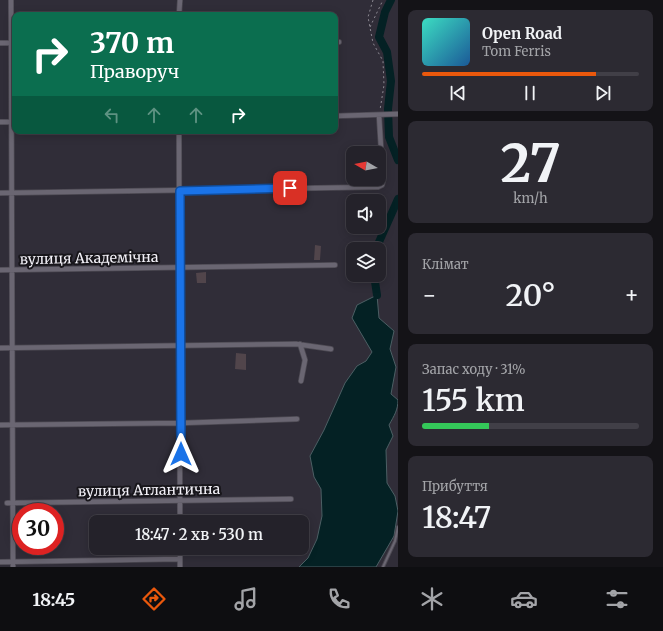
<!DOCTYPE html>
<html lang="uk">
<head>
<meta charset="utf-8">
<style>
	:root { --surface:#24222a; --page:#2c2a32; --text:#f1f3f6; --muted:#a3a4a8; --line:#413f47; --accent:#ea580c }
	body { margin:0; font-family:Merriweather,serif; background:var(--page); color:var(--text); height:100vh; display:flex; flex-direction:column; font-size:15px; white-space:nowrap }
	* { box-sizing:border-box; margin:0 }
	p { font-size:13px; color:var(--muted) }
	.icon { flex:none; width:22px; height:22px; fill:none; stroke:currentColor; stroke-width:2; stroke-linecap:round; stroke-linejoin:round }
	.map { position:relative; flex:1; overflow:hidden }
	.side { display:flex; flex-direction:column; gap:10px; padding:10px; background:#141317; width:265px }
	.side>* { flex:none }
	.top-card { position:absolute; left:12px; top:12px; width:326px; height:122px; border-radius:8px; box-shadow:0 2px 10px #0003,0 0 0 1px var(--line); background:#0b6e4f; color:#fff; overflow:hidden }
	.needle { width:26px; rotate:279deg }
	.controls { position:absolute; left:346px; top:146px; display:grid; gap:8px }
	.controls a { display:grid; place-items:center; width:40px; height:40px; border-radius:8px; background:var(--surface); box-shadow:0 2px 10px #0003,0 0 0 1px var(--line); font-size:20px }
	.speed { position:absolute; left:12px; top:503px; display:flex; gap:8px; font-size:20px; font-weight:700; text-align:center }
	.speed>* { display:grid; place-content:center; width:52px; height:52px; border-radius:50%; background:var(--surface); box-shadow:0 2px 10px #0003,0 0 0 1px var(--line); line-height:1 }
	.speed .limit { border:6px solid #d22; background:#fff; color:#111 }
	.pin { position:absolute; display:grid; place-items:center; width:34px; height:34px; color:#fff; margin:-17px; border-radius:8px; box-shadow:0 2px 6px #0006 }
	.me { position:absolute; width:44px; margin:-22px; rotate:0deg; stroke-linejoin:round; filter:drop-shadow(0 0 3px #0008) }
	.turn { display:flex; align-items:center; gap:14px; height:84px; padding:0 12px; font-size:18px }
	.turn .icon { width:52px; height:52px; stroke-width:2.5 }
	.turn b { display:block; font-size:28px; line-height:34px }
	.lanes { display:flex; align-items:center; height:38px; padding:0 12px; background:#0003; justify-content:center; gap:20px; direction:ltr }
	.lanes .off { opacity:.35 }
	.big { font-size:30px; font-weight:600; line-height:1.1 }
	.side .card { flex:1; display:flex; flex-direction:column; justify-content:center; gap:6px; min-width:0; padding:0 14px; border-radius:8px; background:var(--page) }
	.side .dial { align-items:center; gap:0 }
	.dial b { font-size:52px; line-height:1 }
	.song { display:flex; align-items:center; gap:12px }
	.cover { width:48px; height:48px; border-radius:6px; background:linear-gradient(135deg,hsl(170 70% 55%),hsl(210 70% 35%)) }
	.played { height:4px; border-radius:2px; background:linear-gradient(90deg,var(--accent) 80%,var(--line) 80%) }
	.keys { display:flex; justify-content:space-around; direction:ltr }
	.heat { display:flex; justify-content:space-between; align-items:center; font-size:22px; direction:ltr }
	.charge { height:6px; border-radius:3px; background:linear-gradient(90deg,#34c759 31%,var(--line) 0) }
	.trip { position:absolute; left:89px; top:515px; width:220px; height:40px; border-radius:8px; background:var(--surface); box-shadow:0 2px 10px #0003,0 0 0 1px var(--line); font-weight:600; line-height:40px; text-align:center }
	.dock { display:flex; height:64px; justify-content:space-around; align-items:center; background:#0e0e11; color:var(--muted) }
	.dock .icon { width:28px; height:28px }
	.dock .current { color:var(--accent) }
	.dock b { font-size:18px; color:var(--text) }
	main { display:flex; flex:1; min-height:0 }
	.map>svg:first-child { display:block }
	.water { fill:#042124; stroke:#4c5f64 }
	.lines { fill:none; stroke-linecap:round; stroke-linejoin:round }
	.river { stroke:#042124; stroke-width:8 }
	.building { fill:#51454b }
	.service-casing { stroke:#4d4a53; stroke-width:4 }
	.minor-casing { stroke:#4d4a53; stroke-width:6 }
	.path { stroke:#8d8a93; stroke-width:1; stroke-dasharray:2 3; stroke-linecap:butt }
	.service { stroke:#6a6672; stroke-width:2 }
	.minor { stroke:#6a6672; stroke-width:4.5 }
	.route-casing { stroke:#114b97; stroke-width:10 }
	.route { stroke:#1a73e8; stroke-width:7 }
	.labels { text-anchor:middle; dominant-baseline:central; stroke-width:4; stroke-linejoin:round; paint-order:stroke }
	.street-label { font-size:14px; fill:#f3f1f8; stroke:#18161b }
</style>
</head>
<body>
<main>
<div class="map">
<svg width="398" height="567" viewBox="0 0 398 567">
	<rect width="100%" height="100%" fill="#302d38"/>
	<path class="water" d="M377,295L379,318L394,331L390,349L396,367L391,394L398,400C398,410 394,416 389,425L393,436L386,450L387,483L395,496L398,511L394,536L376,567H299L308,558L317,539L322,516L321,489L314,477L310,456L324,430L345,383L357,366L366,361L372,352L352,318L357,305Z"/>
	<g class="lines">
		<path class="river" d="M391,0L385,12L379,37L387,52L391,81L388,109L389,137L398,160
			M378,249L379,242L398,199
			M374,275L377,295"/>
	</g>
	<path class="building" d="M315,245L321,246L320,260H314Z
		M206,272V283H197L196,273Z
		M236,353L246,354V370L235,369Z"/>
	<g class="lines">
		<g class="service-casing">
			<path id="service" d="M383,567L395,541L398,527"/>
		</g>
		<g class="minor-casing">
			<path id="minor" d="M11,0L13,567
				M179,15L180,0
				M335,42H339
				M0,43H15
				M335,116L398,114
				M0,122H15
				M179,131L180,522
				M0,193L378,187L382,185L383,181L379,115
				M0,270L335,265
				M300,344L305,360L301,381
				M0,348L296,344L331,349
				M0,425L181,423L297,419
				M7,503L291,499
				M0,562L180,559
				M180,567V548"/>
		</g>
		<path class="path" d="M373,0L368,17L373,43L383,61L384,85L380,110
			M370,27L383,0"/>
		<use href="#service" class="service"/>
		<use href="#minor" class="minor"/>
	</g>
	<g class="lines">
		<g class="route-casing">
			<path id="route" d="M181,454L180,191L290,188"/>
		</g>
		<use href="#route" class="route"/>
	</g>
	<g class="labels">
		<g class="street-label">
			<text transform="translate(89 258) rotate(-1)">вулиця Академічна</text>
			<text transform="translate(149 490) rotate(-1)">вулиця Атлантична</text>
		</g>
	</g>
</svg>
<div class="controls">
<a><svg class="needle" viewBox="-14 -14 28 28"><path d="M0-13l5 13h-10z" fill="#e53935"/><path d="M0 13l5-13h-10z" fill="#a3a4a8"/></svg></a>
<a><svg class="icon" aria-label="sound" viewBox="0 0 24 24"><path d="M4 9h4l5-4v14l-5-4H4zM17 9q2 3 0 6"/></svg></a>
<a><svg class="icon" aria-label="layers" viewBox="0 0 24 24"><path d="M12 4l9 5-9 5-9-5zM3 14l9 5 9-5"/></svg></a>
</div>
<div class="speed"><div class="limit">30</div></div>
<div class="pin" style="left:290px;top:188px;background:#d93025"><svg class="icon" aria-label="arrive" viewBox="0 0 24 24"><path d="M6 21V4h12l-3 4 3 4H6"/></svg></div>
<svg class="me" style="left:181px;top:454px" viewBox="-20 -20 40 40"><path d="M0-17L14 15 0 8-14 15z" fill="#1a73e8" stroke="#fff" stroke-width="4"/></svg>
<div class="trip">18:47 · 2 хв · 530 m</div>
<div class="top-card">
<div class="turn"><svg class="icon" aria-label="right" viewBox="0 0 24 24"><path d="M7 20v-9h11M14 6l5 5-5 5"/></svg><div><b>370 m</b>Праворуч</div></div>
<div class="lanes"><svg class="icon off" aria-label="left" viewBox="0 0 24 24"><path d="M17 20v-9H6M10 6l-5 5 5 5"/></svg><svg class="icon off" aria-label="ahead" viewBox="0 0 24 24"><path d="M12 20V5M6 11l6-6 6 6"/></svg><svg class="icon off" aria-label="ahead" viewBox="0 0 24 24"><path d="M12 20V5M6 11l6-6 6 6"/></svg><svg class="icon" aria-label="right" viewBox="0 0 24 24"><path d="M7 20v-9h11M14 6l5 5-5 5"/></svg></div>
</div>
</div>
<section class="side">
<div class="card">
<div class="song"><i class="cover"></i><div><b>Open Road</b><p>Tom Ferris</p></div></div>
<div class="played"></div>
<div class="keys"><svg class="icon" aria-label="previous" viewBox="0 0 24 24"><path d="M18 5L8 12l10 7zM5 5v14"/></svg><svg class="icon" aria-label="pause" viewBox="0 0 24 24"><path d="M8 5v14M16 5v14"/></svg><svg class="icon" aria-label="next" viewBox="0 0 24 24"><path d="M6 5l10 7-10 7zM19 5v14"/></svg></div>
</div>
<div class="card dial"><b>27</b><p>km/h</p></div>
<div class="card"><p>Клімат</p>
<div class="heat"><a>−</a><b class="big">20°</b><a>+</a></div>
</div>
<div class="card"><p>Запас ходу · 31%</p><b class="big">155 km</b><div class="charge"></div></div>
<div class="card"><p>Прибуття</p><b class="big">18:47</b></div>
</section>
</main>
<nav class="dock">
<b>18:45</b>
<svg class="icon current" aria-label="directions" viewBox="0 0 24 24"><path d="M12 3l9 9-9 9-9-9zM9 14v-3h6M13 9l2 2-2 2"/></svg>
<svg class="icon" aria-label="music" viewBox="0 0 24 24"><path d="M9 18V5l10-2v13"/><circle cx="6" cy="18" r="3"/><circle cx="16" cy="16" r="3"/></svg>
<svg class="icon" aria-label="phone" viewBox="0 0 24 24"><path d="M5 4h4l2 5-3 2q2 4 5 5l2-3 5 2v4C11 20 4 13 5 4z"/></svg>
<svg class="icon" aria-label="climate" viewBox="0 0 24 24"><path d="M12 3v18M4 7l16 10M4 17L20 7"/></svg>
<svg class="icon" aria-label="car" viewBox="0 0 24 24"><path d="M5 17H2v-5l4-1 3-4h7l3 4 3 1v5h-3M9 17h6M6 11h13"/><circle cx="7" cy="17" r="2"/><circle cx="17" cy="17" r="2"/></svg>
<svg class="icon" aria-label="filters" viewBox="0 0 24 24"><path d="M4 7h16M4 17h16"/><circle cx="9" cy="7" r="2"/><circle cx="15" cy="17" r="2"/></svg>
</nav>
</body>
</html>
